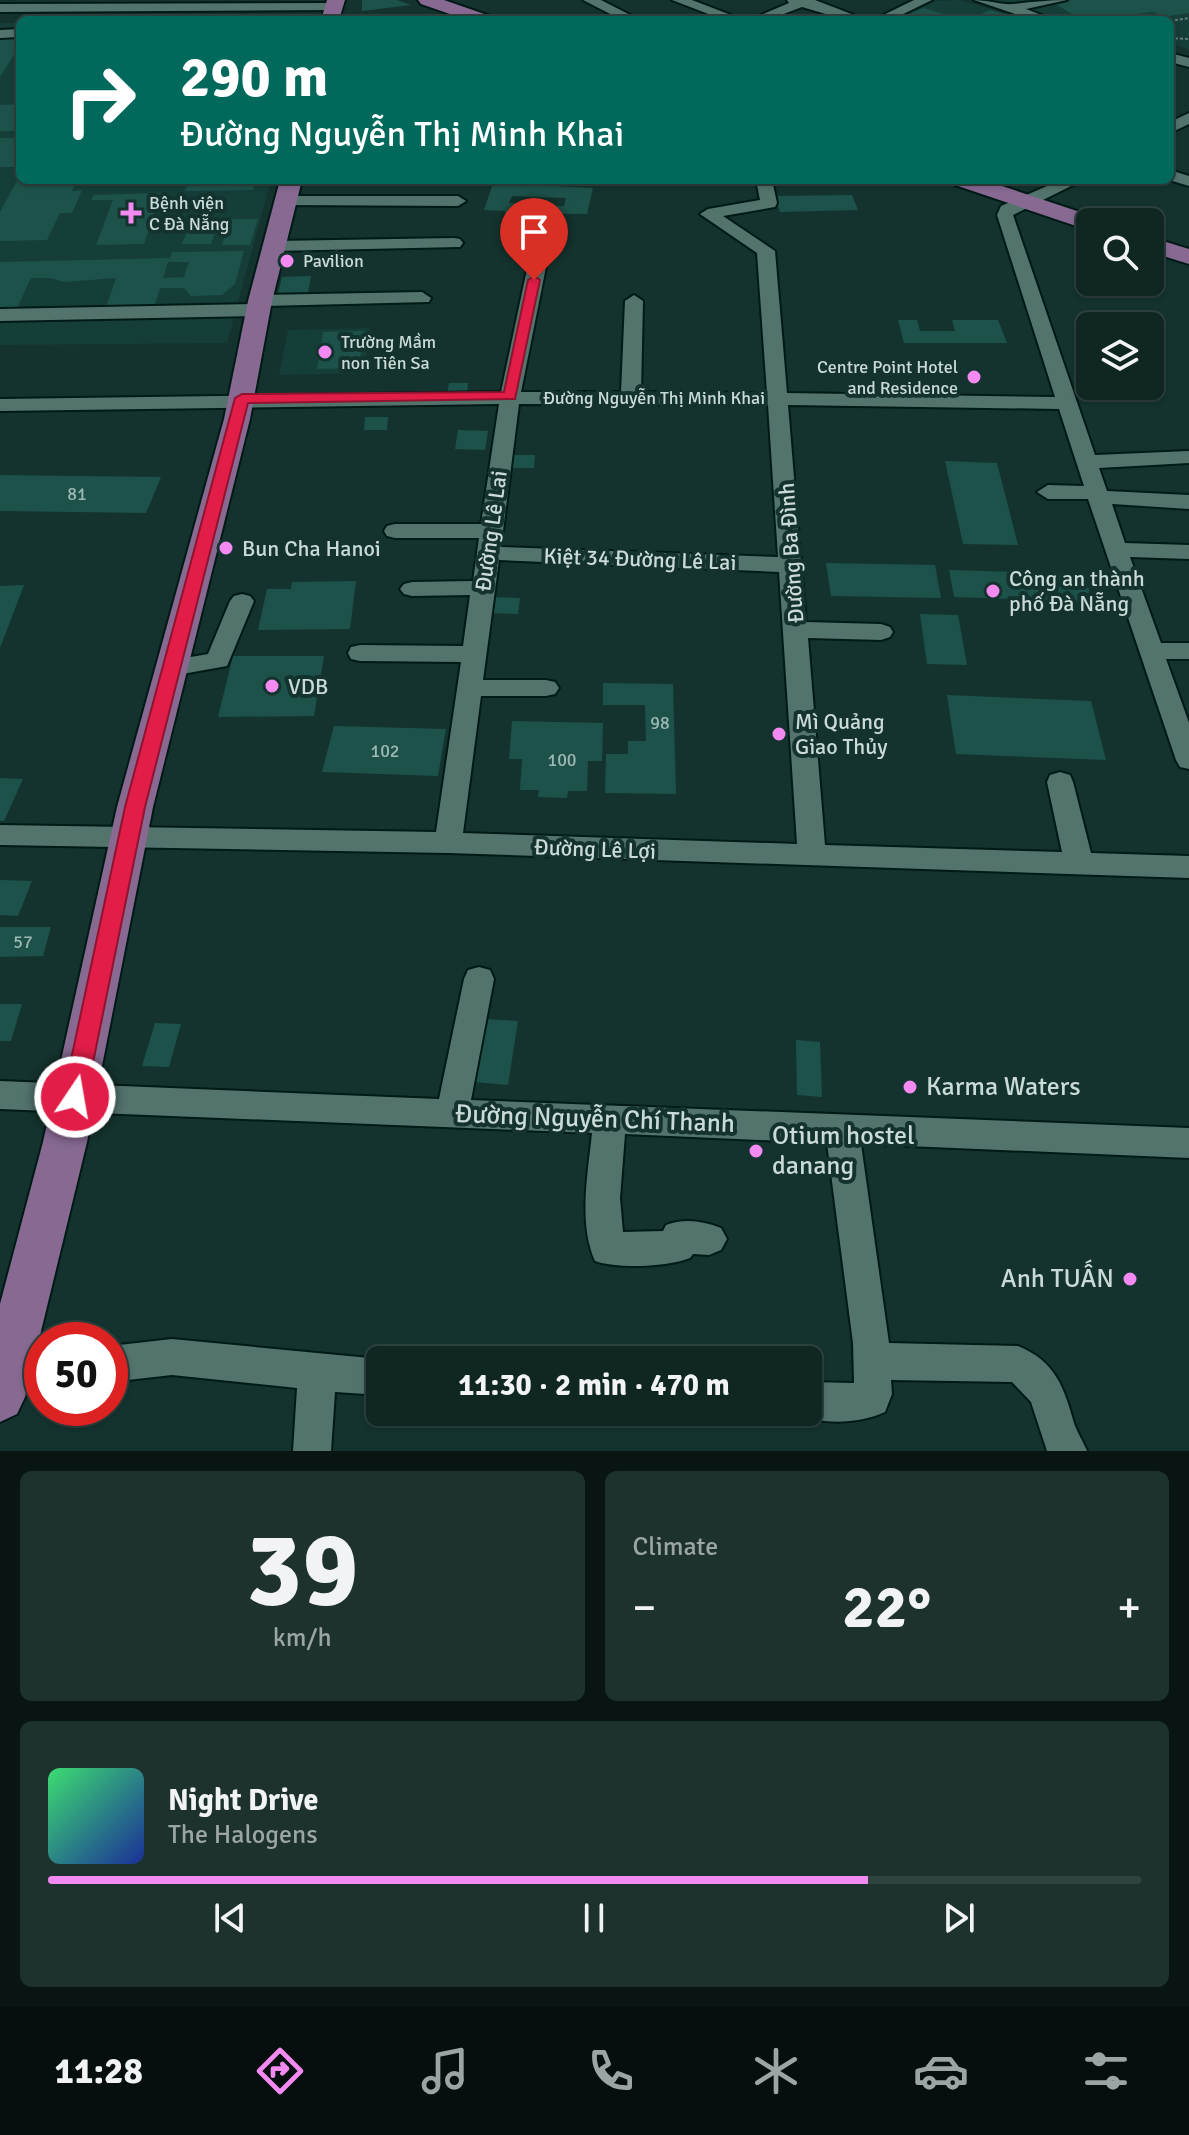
<!DOCTYPE html>
<html lang="en">
<head>
<meta charset="utf-8">
<style>
	:root { --surface:#0f2622; --page:#1d322f; --text:#f1f3f6; --muted:#9ba5a5; --line:#2f4340; --accent:#f28af2 }
	body { margin:0; font-family:Signika,sans-serif; background:var(--page); color:var(--text); height:100vh; display:flex; flex-direction:column; font-size:30px; white-space:nowrap }
	* { box-sizing:border-box; margin:0 }
	p { font-size:26px; color:var(--muted) }
	.icon { flex:none; width:44px; height:44px; fill:none; stroke:currentColor; stroke-width:2; stroke-linecap:round; stroke-linejoin:round }
	.map { position:relative; height:1451px; overflow:hidden }
	.drawer { display:flex; flex-direction:column; gap:20px; padding:20px; background:#081513; flex:1 }
	.drawer>* { flex:none }
	.hud { position:absolute; left:16px; top:16px; width:1158px; height:168px; border-radius:12px; box-shadow:0 2px 6px #0004,0 0 0 2px var(--line); background:#00695c; color:#fff; overflow:hidden }
	.fabs { position:absolute; left:1076px; top:208px; display:grid; gap:16px }
	.fabs a { display:grid; place-items:center; width:88px; height:88px; border-radius:12px; background:var(--surface); box-shadow:0 2px 6px #0004,0 0 0 2px var(--line); font-size:40px }
	.speed { position:absolute; left:24px; top:1322px; display:flex; gap:16px; font-size:40px; font-weight:700; text-align:center }
	.speed>* { display:grid; place-content:center; width:104px; height:104px; border-radius:50%; background:var(--surface); box-shadow:0 2px 6px #0004,0 0 0 2px var(--line); line-height:1 }
	.speed .limit { border:12px solid #d22; background:#fff; color:#111 }
	.pin { position:absolute; display:grid; place-items:center; width:68px; height:68px; color:#fff; margin:-82px -34px; border-radius:50% 50% 50% 0; rotate:-45deg; box-shadow:0 0 8px #0007 }
	.pin .icon { rotate:45deg }
	.me { position:absolute; width:88px; margin:-44px; rotate:12deg; stroke-linejoin:round; filter:drop-shadow(0 0 6px #0008) }
	.turn { display:flex; align-items:center; gap:28px; height:168px; padding:0 32px; font-size:36px }
	.turn .icon { width:104px; height:104px; stroke-width:2.5 }
	.turn b { display:block; font-size:56px; line-height:68px }
	.big { font-size:60px; font-weight:700; line-height:1.1 }
	.drawer .widget { flex:1; display:flex; flex-direction:column; justify-content:center; gap:12px; min-width:0; padding:0 28px; border-radius:12px; background:var(--page) }
	.drawer .dial { align-items:center; gap:0 }
	.dial b { font-size:104px; line-height:1 }
	.song { display:flex; align-items:center; gap:24px }
	.cover { width:96px; height:96px; border-radius:12px; background:linear-gradient(135deg,hsl(140 70% 55%),hsl(230 70% 35%)) }
	.played { height:8px; border-radius:4px; background:linear-gradient(90deg,var(--accent) 75%,var(--line) 75%) }
	.keys { display:flex; justify-content:space-around; direction:ltr }
	.heat { display:flex; justify-content:space-between; align-items:center; font-size:44px; direction:ltr }
	.drawer .tiles { flex:1; display:grid; gap:20px; grid-template-columns:1fr 1fr }
	.widget:last-child { grid-column:span 2 }
	.trip { position:absolute; left:366px; top:1346px; width:456px; height:80px; border-radius:12px; background:var(--surface); box-shadow:0 2px 6px #0004,0 0 0 2px var(--line); font-weight:700; line-height:80px; text-align:center }
	.tab-bar { display:flex; height:128px; justify-content:space-around; align-items:center; background:#060f0e; color:var(--muted) }
	.tab-bar .icon { width:56px; height:56px }
	.tab-bar .selected { color:var(--accent) }
	.tab-bar b { font-size:36px; color:var(--text) }
	.map>svg:first-child { display:block }
	.built { fill:#153e38 }
	.building { fill:#1d524a; fill-rule:evenodd }
	.lines { fill:none; stroke-linecap:round; stroke-linejoin:round }
	.minor-casing { stroke:#001a16; stroke-width:4 }
	.major-casing { stroke:#001a16; stroke-width:4 }
	.path { stroke:#657d79; stroke-width:2; stroke-dasharray:3 2; stroke-linecap:butt }
	.minor { fill:#53736d; fill-rule:evenodd }
	.major { fill:#876992; fill-rule:evenodd }
	.route { fill:#e11d48; stroke:#92132f; stroke-width:2 }
	.poi-dot { fill:#f28af2; stroke:#14332e; stroke-width:3 }
	.labels { text-anchor:middle; dominant-baseline:central; stroke-width:8; stroke-linejoin:round; paint-order:stroke }
	.far-poi-label { font-size:18px; fill:#c9dad7; stroke:#14332e; text-anchor:start }
	.far-street-label { font-size:18px; fill:#c9dad7; stroke:#14332e }
	.number-label { font-size:18px; fill:#9eb8b4 }
	.street-label { font-size:22px; fill:#c9dad7; stroke:#14332e }
	.poi-label { font-size:22px; fill:#c9dad7; stroke:#14332e; text-anchor:start }
	.near-poi-label { font-size:26px; fill:#c9dad7; stroke:#14332e; text-anchor:start }
	.near-street-label { font-size:26px; fill:#c9dad7; stroke:#14332e }
</style>
</head>
<body>
<div class="map">
<svg width="1189" height="1451" viewBox="0 0 1189 1451">
	<rect width="100%" height="100%" fill="#14332e"/>
	<path class="built" d="M959,0L1025,19L891,20L937,1Z
		M990,0H1189V49L1170,43V20H1054Z
		M0,23H20V180H271L227,343L0,345Z
		M370,328L364,373L279,375L288,330Z"/>
	<path class="building" d="M362,0H397L411,5L362,11Z
		M1069,0H1189V13L1163,17L1153,12L1082,20L1052,2Z
		M923,8L955,17L972,18L990,10L1022,19L914,20L917,18L907,15Z
		M0,38H20V45L0,77Z
		M20,104V131H0V105Z
		M0,138H20V167H0Z
		M20,175V180H77L72,191L82,190L72,213H60L47,240L0,241V212Z
		M190,180H256L253,190L185,191Z
		M493,183L593,188L587,214L505,213V211L484,210ZM512,196L566,198L564,206L509,203Z
		M161,193L144,244L96,245L113,200H91L94,195Z
		M852,195L858,210L780,212L775,196Z
		M193,218H220L211,244H182Z
		M231,219H258L250,245H222Z
		M244,251L235,284L222,295L191,296L184,288H160L154,308L105,310L116,278L64,282L50,278H31L16,310H0V262L170,258L172,252ZM168,262H189L184,277L163,278Z
		M311,276L308,293L278,294L282,277Z
		M898,320H917L920,331H955L952,320H998L1007,343H904Z
		M364,331L359,368L317,369L323,332Z
		M449,383H468L467,394H447Z
		M365,417H388L387,430H364Z
		M458,430L488,431L485,450L455,449Z
		M513,455H535L534,468H512Z
		M945,461L997,463L1018,545L963,544Z
		M0,475L161,477L146,513L0,511Z
		M826,563L935,565L941,598L831,596Z
		M949,570L1085,574L1092,602L954,597Z
		M356,581L350,629L258,630L267,589H291L292,582Z
		M24,585L0,648V586Z
		M493,597L520,598L518,614L490,613Z
		M920,614L958,615L967,665L927,664Z
		M233,656H324L314,716L218,717Z
		M603,683L673,684L676,794L605,793L606,754H628V741H646L645,705H603Z
		M947,695L1091,701L1106,760L956,754Z
		M512,721L603,723L602,761H588L587,791H568L567,798L538,797L539,790H520L522,759H509Z
		M334,726L446,729L438,776L322,772Z
		M0,778L23,779L4,821H0Z
		M0,880L32,881L18,916L0,915Z
		M0,927H51L43,956L0,957Z
		M0,1004H22L11,1041H0Z
		M486,1019L518,1021L508,1085L474,1082Z
		M155,1023L181,1024L169,1067L142,1066Z
		M796,1040L820,1042L822,1097L797,1095Z"/>
	<g class="lines">
		<g class="minor-casing">
			<path id="minor" d="M583,0H601L640,20H622Z
				M672,0H692L744,20H724Z
				M787,0H815L867,20H846L802,7L768,20H749L789,3Z
				M914,0H932L891,20H873Z
				M974,0C987,0 1002,5 1013,4C1031,2 1048,0 1067,0L1026,9L1054,20H1033Z
				M339,3L341,6L334,10L0,12V4Z
				M20,29V37L0,38V30Z
				M1170,53L1189,58V67L1170,62Z
				M1189,113V124L1170,133V122Z
				M1170,170L1189,176V186L1169,180Z
				M756,180H772L777,203L775,207L723,216L775,251L787,393L1055,397L997,215L1001,206L1061,180H1083L1013,215L1095,455L1189,451V463L1099,468L1107,491L1189,495V509L1112,504L1125,543L1189,545V559L1130,557L1161,643H1189V659H1166L1189,723V769L1180,767L1176,760L1088,499H1048L1037,492L1048,485L1084,486L1059,409L788,405L806,622L881,624L890,627L893,632L890,637L881,640L808,638L825,845L1062,852L1047,782L1050,775L1060,772L1070,775L1073,782L1091,853L1189,856V878L448,853L0,845V825L436,832L461,662L360,661L351,659L348,653L351,647L360,645L463,646L470,595L412,596L404,594L400,589L404,584L412,582L473,581L479,538H395L387,536L384,531L387,526L395,524H481L499,404L0,411V399L501,392L537,222L546,217L555,222L521,392H621L625,301L634,295L643,301L641,392L767,393L757,253L700,214L708,209L760,200ZM519,404L768,405L778,557L501,547ZM499,560L779,572L797,844L463,833L481,696H546L555,694L559,688L555,682L546,680H483Z
				M286,196H458L466,201L458,206L280,205L278,201L280,197Z
				M454,238L460,239L463,243L460,247L274,251L265,246L274,241Z
				M422,292L431,298L429,302L265,306L267,310L265,314L258,316L0,321V309L253,304L251,301L253,297L260,295Z
				M242,594L250,596L254,601L227,666L171,676L162,674L159,668L162,662L208,654L230,601L234,596Z
				M479,967L490,970L494,979L471,1100L1189,1128V1158L861,1144L889,1343L1018,1346C1055,1361 1064,1387 1074,1423C1077,1432 1083,1441 1087,1451H1047L1031,1402L1012,1382L891,1380L892,1394L885,1412C859,1424 822,1425 795,1414L794,1412H808V1382L854,1383L853,1343L827,1143L625,1134L620,1198L623,1232L663,1231L666,1225C684,1218 703,1221 721,1228L727,1239L721,1250L709,1255L693,1254L690,1258C668,1267 617,1269 595,1261C578,1223 588,1173 592,1133L0,1109V1081L439,1099L464,979L468,970Z
				M172,1339L380,1359L384,1360H380V1395L335,1392L331,1451H293L297,1388L172,1375L110,1382V1346Z
				M42,1353V1389L6,1392L0,1390V1358Z"/>
		</g>
		<g class="major-casing">
			<path id="major" d="M327,0H345L339,20H321Z
				M418,0H444L490,16L493,20H467L421,4Z
				M280,180H302L272,301L250,419L153,807L87,1142L25,1397L17,1414L0,1422V1304L43,1142L117,807L224,419L248,301Z
				M952,180H984L1098,218L1101,222H1090V230L1082,228L955,185Z
				M1150,237L1189,249V264L1150,252Z"/>
		</g>
		<path class="path" d="M1170,21L1189,18
			M1170,38L1189,39"/>
		<use href="#minor" class="minor"/>
		<use href="#major" class="major"/>
	</g>
	<path class="route" d="M534,276L540,280L515,399L248,403L145,807L86,1097L83,1104L75,1107L67,1104L63,1097L125,807L235,398L242,394L504,392L528,280Z"/>
	<g class="poi-dot">
		<path d="M127 201h8v8h8v8h-8v8h-8v-8h-8v-8h8z"/>
		<circle cx="287" cy="261" r="8"/>
		<circle cx="325" cy="352" r="8"/>
		<circle cx="974" cy="377" r="8"/>
		<circle cx="226" cy="548" r="8"/>
		<circle cx="993" cy="591" r="8"/>
		<circle cx="272" cy="686" r="8"/>
		<circle cx="779" cy="734" r="8"/>
		<circle cx="910" cy="1087" r="8"/>
		<circle cx="756" cy="1151" r="8"/>
		<circle cx="1130" cy="1279" r="8"/>
	</g>
	<g class="labels">
		<g class="far-poi-label">
			<text x="149" y="203">Bệnh viện<tspan x="149" dy="21">C Đà Nẵng</tspan></text>
			<text x="303" y="261">Pavilion</text>
			<text x="341" y="342">Trường Mầm<tspan x="341" dy="21">non Tiên Sa</tspan></text>
			<text x="958" y="367" text-anchor="end">Centre Point Hotel<tspan x="958" dy="21">and Residence</tspan></text>
		</g>
		<g class="far-street-label">
			<text x="654" y="398">Đường Nguyễn Thị Minh Khai</text>
		</g>
		<g class="number-label">
			<text x="77" y="494">81</text>
			<text x="660" y="723">98</text>
			<text x="385" y="751">102</text>
			<text x="562" y="760">100</text>
			<text x="23" y="942">57</text>
		</g>
		<g class="street-label">
			<text transform="translate(491 531) rotate(-82)">Đường Lê Lai</text>
			<text transform="translate(791 553) rotate(-94)">Đường Ba Đình</text>
			<text transform="translate(640 559) rotate(2)">Kiệt 34 Đường Lê Lai</text>
			<text transform="translate(595 849) rotate(2)">Đường Lê Lợi</text>
		</g>
		<g class="poi-label">
			<text x="242" y="548">Bun Cha Hanoi</text>
			<text x="1009" y="578">Công an thành<tspan x="1009" dy="25">phố Đà Nẵng</tspan></text>
			<text x="288" y="686">VDB</text>
			<text x="795" y="721">Mì Quảng<tspan x="795" dy="25">Giao Thủy</tspan></text>
		</g>
		<g class="near-poi-label">
			<text x="926" y="1087">Karma Waters</text>
			<text x="772" y="1136">Otium hostel<tspan x="772" dy="30">danang</tspan></text>
			<text x="1114" y="1279" text-anchor="end">Anh TUẤN</text>
		</g>
		<g class="near-street-label">
			<text transform="translate(595 1119) rotate(2)">Đường Nguyễn Chí Thanh</text>
		</g>
	</g>
</svg>
<div class="fabs">
<a><svg class="icon" aria-label="search" viewBox="0 0 24 24"><circle cx="10" cy="10" r="6"/><path d="M15 15l6 6"/></svg></a>
<a><svg class="icon" aria-label="layers" viewBox="0 0 24 24"><path d="M12 4l9 5-9 5-9-5zM3 14l9 5 9-5"/></svg></a>
</div>
<div class="speed"><div class="limit">50</div></div>
<div class="pin" style="left:534px;top:280px;background:#d93025"><svg class="icon" aria-label="arrive" viewBox="0 0 24 24"><path d="M6 21V4h12l-3 4 3 4H6"/></svg></div>
<svg class="me" style="left:75px;top:1097px" viewBox="-20 -20 40 40"><circle r="17" fill="#e11d48" stroke="#fff" stroke-width="3"/><path d="M0-11L8 9 0 5-8 9z" fill="#fff"/></svg>
<div class="trip">11:30 · 2 min · 470 m</div>
<div class="hud">
<div class="turn"><svg class="icon" aria-label="right" viewBox="0 0 24 24"><path d="M7 20v-9h11M14 6l5 5-5 5"/></svg><div><b>290 m</b>Đường Nguyễn Thị Minh Khai</div></div>
</div>
</div>
<section class="drawer">
<div class="tiles">
<div class="widget dial"><b>39</b><p>km/h</p></div>
<div class="widget"><p>Climate</p>
<div class="heat"><a>−</a><b class="big">22°</b><a>+</a></div>
</div>
<div class="widget">
<div class="song"><i class="cover"></i><div><b>Night Drive</b><p>The Halogens</p></div></div>
<div class="played"></div>
<div class="keys"><svg class="icon" aria-label="previous" viewBox="0 0 24 24"><path d="M18 5L8 12l10 7zM5 5v14"/></svg><svg class="icon" aria-label="pause" viewBox="0 0 24 24"><path d="M8 5v14M16 5v14"/></svg><svg class="icon" aria-label="next" viewBox="0 0 24 24"><path d="M6 5l10 7-10 7zM19 5v14"/></svg></div>
</div>
</div>
</section>
<nav class="tab-bar">
<b>11:28</b>
<svg class="icon selected" aria-label="directions" viewBox="0 0 24 24"><path d="M12 3l9 9-9 9-9-9zM9 14v-3h6M13 9l2 2-2 2"/></svg>
<svg class="icon" aria-label="music" viewBox="0 0 24 24"><path d="M9 18V5l10-2v13"/><circle cx="6" cy="18" r="3"/><circle cx="16" cy="16" r="3"/></svg>
<svg class="icon" aria-label="phone" viewBox="0 0 24 24"><path d="M5 4h4l2 5-3 2q2 4 5 5l2-3 5 2v4C11 20 4 13 5 4z"/></svg>
<svg class="icon" aria-label="climate" viewBox="0 0 24 24"><path d="M12 3v18M4 7l16 10M4 17L20 7"/></svg>
<svg class="icon" aria-label="car" viewBox="0 0 24 24"><path d="M5 17H2v-5l4-1 3-4h7l3 4 3 1v5h-3M9 17h6M6 11h13"/><circle cx="7" cy="17" r="2"/><circle cx="17" cy="17" r="2"/></svg>
<svg class="icon" aria-label="filters" viewBox="0 0 24 24"><path d="M4 7h16M4 17h16"/><circle cx="9" cy="7" r="2"/><circle cx="15" cy="17" r="2"/></svg>
</nav>
</body>
</html>
